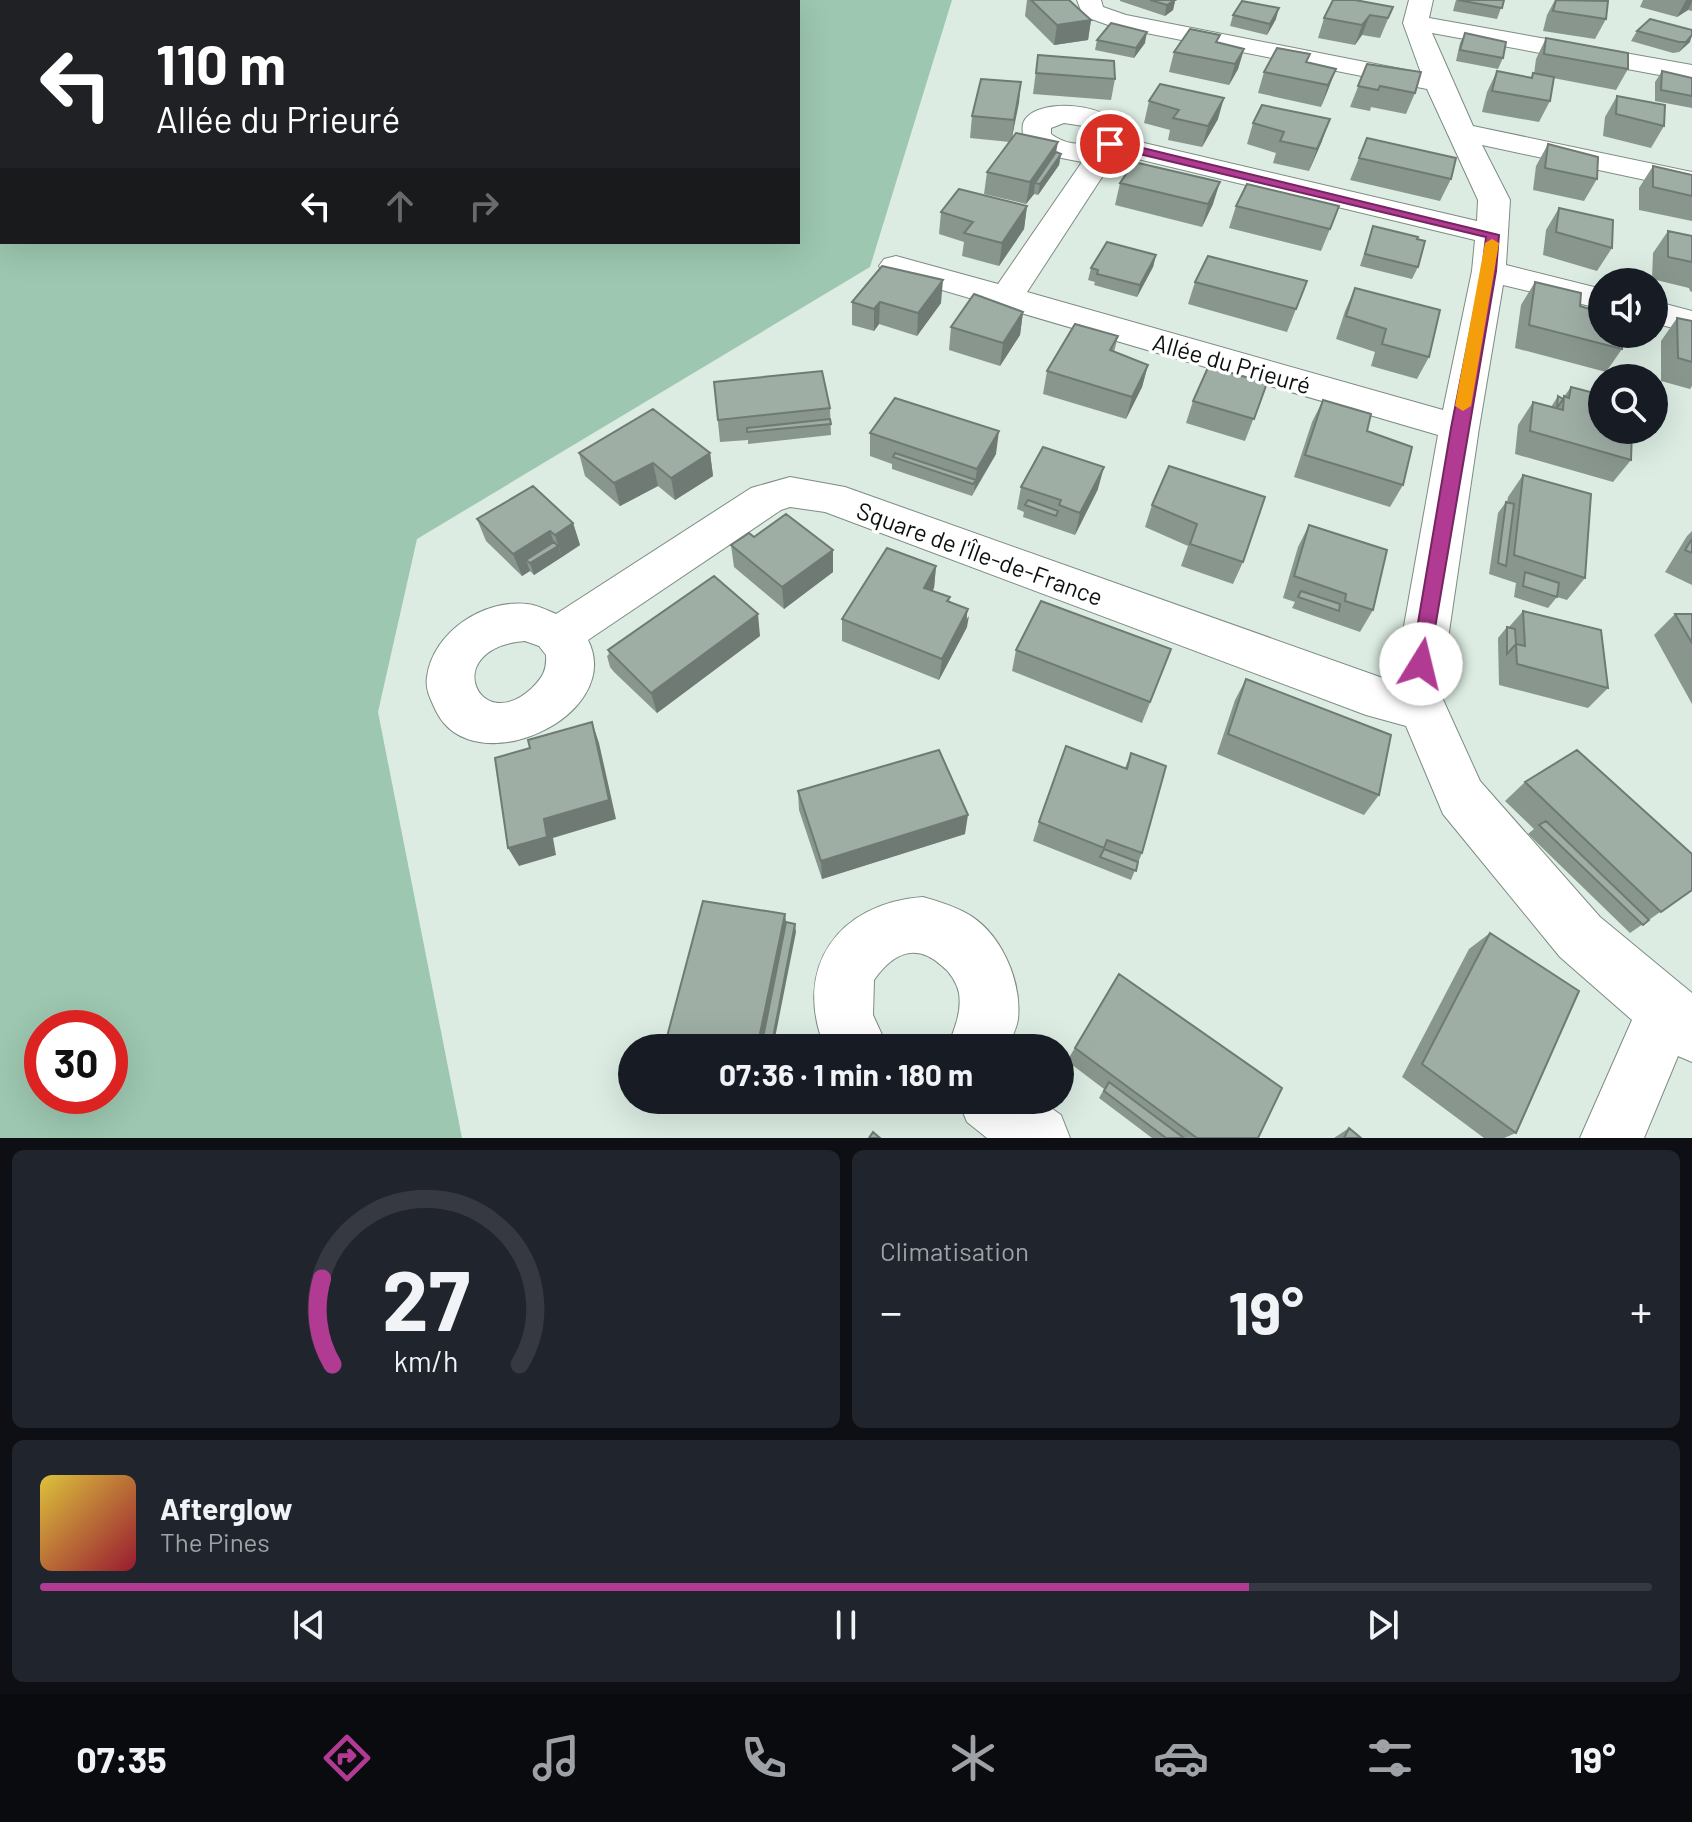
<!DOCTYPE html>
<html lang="fr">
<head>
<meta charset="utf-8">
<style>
	:root { --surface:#171b24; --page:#20242c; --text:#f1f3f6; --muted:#9ea1a6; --line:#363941; --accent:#b13b92 }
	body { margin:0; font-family:Barlow,sans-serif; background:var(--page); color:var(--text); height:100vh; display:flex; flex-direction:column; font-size:30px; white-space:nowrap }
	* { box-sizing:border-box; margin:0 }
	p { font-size:26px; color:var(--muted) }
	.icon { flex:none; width:44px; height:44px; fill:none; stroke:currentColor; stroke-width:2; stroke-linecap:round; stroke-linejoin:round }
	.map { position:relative; height:1138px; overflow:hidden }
	.side { display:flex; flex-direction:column; gap:12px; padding:12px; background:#0d0f14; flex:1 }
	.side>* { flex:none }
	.banner { position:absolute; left:0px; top:0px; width:800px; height:244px; box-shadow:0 8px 32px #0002; background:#202124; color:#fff; overflow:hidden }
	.tools { position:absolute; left:1588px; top:268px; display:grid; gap:16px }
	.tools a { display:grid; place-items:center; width:80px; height:80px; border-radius:50%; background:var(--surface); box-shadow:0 8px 32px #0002; font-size:40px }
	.speed { position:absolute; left:24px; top:1010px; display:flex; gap:16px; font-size:40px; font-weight:700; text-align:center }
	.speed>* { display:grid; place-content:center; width:104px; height:104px; border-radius:50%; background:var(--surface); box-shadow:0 8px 32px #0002; line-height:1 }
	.speed .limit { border:12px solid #d22; background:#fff; color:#111 }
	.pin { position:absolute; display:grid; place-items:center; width:68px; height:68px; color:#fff; margin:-34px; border:4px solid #fff; border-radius:50%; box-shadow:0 2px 8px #0007 }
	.me { position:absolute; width:88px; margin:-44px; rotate:9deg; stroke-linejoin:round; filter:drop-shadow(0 0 6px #0008) }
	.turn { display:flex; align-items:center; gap:28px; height:168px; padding:0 24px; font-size:36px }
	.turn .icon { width:104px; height:104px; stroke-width:2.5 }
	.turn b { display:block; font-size:56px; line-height:68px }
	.lanes { display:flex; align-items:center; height:76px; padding:0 24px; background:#0003; justify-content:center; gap:40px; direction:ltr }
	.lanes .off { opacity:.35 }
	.big { font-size:60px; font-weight:700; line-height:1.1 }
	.side .card { flex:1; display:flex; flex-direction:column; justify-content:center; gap:12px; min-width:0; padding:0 28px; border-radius:12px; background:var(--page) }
	.side .dial { align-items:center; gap:0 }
	.dial svg { height:208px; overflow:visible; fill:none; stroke:var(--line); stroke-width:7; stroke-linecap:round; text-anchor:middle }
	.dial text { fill:var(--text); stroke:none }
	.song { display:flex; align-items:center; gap:24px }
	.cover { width:96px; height:96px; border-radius:12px; background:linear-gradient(135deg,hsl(50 70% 55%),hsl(350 70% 35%)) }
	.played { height:8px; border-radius:4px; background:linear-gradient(90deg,var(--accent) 75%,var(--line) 75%) }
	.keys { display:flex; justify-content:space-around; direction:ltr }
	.heat { display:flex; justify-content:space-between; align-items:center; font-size:44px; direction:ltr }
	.side .tiles { flex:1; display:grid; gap:12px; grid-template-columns:1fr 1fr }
	.card:last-child { grid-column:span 2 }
	.trip { position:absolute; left:618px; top:1034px; width:456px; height:80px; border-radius:40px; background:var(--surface); box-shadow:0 8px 32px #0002; font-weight:700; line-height:80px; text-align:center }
	.dock { display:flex; height:128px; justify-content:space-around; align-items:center; background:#090b0e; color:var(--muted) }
	.dock .icon { width:56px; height:56px }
	.dock .active { color:var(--accent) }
	.dock b { font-size:36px; color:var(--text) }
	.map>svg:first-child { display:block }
	.green { fill:#9dc7b0; fill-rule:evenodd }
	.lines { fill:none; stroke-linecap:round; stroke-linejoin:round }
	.minor-casing { stroke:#7d8c83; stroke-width:2 }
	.minor { fill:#fff; fill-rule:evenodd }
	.wall { fill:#88968e }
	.shaded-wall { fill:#6f7a74 }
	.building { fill:#9eaea5; stroke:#6f7a74; stroke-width:2 }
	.route { fill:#b13b92; stroke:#73265f; stroke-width:2 }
	.slow { fill:#f59e0b }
	.labels { text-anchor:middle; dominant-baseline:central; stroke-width:7; stroke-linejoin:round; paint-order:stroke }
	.street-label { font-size:24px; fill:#0c110e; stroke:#fff }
</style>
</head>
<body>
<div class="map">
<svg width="1692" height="1138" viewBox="0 0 1692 1138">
	<rect width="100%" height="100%" fill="#dcece2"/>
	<path class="green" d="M297,0H952L870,267L417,539L378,712L462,1138H0V180L2,242H798V2H294ZM42,1028H110V1096H42Z"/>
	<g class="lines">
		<g class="minor-casing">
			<path id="minor" d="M0,0H13L2,2L0,8Z
				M264,0H290L263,2Z
				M1077,0H1101L1103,7L1126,15L1421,73L1403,23L1409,0H1433L1429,18L1692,65V81L1432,33L1473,126L1692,172V190L1482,145L1510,200L1506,265L1602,289V309L1503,285L1479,428L1440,693L1480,781L1600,917L1692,993V1062L1678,1056L1644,1138H1580L1632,1020L1560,957L1443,814L1406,726L1366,715L825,512L790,507L781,510L588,640C626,716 473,786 436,711C431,700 425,690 427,677C433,632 483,599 527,604C537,605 547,610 556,614L751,488L790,477L845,487L1394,682L1438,435L884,273L879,266L884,259L896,256L998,284L1082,162L1041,154L1023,137C1023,133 1022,128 1023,124C1031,96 1119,100 1127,139L1477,221L1478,200L1427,89L1111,26L1083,16ZM1064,123L1090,127L1099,138L1096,142C1079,145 1066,145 1051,134V128ZM1117,154L1475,240L1472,271L1443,410L1027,292ZM525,641L539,646L546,655C547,670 543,677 532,688C479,738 438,648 525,641Z
				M1654,301L1692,311V333L1654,323Z
				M923,897C937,901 951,905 964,912C1000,930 1022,980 1018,1019C1017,1028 1011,1039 1007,1048H947C954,1030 962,1013 959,993C957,983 950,972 942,966C916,942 893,953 874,980L873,1015L888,1048H825C792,968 838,903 923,897Z
				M958,1100H1040L1061,1115L1070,1138H987L967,1122Z"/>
		</g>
		<use href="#minor" class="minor"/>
	</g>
	<path class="wall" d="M14,0H122L123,2H9Z
		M202,0H238L234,2H203Z
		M1027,0H1069L1091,20L1088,40L1054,45L1025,16Z
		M1120,0H1177L1175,1L1173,10L1165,16L1120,1Z
		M1456,0H1504L1497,19L1453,11Z
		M1555,0H1585L1606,19L1595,39L1543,31L1547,15Z
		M1643,0H1692V11L1688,10L1677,17L1640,7Z
		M1393,7L1380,38L1362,35L1355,45L1318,38L1324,18Z
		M1233,15L1276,19L1267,35L1230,26Z
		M1637,31L1690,42L1679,52L1673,53L1631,41Z
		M1465,33L1503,58L1498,69L1456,61L1460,43Z
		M1546,38L1628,69L1616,90L1553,78L1550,101L1539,122L1482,112L1487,92L1497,71L1531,77L1534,74L1536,59Z
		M1097,40L1145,43L1134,58L1095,50Z
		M1218,42L1244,49L1238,69L1229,85L1169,72L1174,52Z
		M1038,55L1115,79L1111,100L1033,94Z
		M1307,62L1336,69L1321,107L1258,93L1264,72Z
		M1367,64L1415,93L1406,114L1371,107L1370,111L1350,107Z
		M1662,71L1692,78V108L1655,101V82Z
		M1021,82L1012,138L1061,154L1059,165L1038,195L1034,194L1026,204L984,194L987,172L1010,142L970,138L972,116Z
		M1617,96L1664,126L1651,148L1603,136L1605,117Z
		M1149,101L1218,119L1202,147L1168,140L1170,130L1144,123Z
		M1253,123L1322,141L1309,171L1273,163L1276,153L1247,144Z
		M1367,138L1451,179L1440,201L1350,180Z
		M1548,144L1597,179L1584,201L1533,190L1536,166Z
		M1653,166L1692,175V221L1639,210V188Z
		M1120,183L1213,204L1202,227L1115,205Z
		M1027,206L1024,229L999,266L962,256L964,242L939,234L941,212Z
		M1236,206L1330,229L1321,251L1229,228Z
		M1559,208L1612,248L1597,271L1543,255L1546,230Z
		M1373,226L1417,239L1418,267L1412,279L1360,266Z
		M1668,231L1692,236V292L1690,291L1689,288L1652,279L1653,253Z
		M1156,255L1153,267L1137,297L1094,285L1095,282L1088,280L1091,268Z
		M1307,281L1287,332L1188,304L1195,282Z
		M1535,282L1580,306L1622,349L1606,372L1515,348L1521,305Z
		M1355,288L1429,357L1417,379L1371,366L1375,352L1336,339L1345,311Z
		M852,302L941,303L917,336L879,324L874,331L852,325Z
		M1023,312L1020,335L1000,366L949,350L951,327Z
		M1677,318L1692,321V386L1690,389L1661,381V341Z
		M1118,336L1114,352L1148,365L1142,387L1126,419L1043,394L1047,371Z
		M1229,372L1267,383L1245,441L1186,423L1193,401Z
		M714,382L830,408L831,435L748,444V440L720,442Z
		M1571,387L1631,460L1613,482L1515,454L1518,425L1533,402L1551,407L1558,396L1563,398Z
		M1323,400L1367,431L1403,485L1390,507L1294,477L1312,422Z
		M870,433L996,454L972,496L892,469V464L870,456Z
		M579,453H710L713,476L675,500L658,486L620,506L585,476Z
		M1169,466L1243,562L1233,584L1181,566L1188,546L1145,527L1152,505Z
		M1523,475L1585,578L1567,600L1557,597L1548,608L1514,597L1516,583L1489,574L1498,513L1506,502H1507L1508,497Z
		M1021,487L1098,489L1075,535L1023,517L1024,512L1017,509Z
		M477,519L573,523L580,545L534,575L530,571L522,576L486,541Z
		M1309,525L1373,610L1360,632L1292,608L1295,602L1283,598L1298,547Z
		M1692,531V585L1665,572L1687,536Z
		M754,537L833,572L784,609L734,567L731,545Z
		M936,566L934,588L932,591L950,597L949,602L967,615V627L939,680L842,641V619Z
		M1523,611L1608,688L1588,708L1499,685L1498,638L1507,627H1509Z
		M1675,614H1692V704L1654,635Z
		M760,636L657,713L614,672L610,667L607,656L609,654L608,650Z
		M1171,649L1142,723L1012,671L1016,650Z
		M1246,679L1379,795L1364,815L1217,754L1235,700Z
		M1131,753L1142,853L1131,880L1033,841L1039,822L1125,768Z
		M1525,782L1692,890L1630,933L1528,834L1534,829L1505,801Z
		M798,791L965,834L822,879L799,810Z
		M1490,933L1516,1133L1504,1138H1484L1402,1077L1469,949Z
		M1119,974L1258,1138H1152L1099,1098L1104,1089L1067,1061Z
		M1349,1128L1361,1138H1334Z"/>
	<path class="shaded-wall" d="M47,0H59L60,2H42Z
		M69,0H85L86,2H70Z
		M108,0H122L123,2H109Z
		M221,0H233L234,2H222Z
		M1167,0H1177L1175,1L1173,10L1165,16Z
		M1686,0H1692V2L1688,10L1677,17Z
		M1279,8L1276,19L1267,35L1270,24Z
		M1370,15L1362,35L1355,45L1362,25Z
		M1091,20L1088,40L1054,45L1057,25Z
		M1147,32L1145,43L1134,58L1136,48Z
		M1692,35L1690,42L1679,52L1686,42Z
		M1244,49L1238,69L1229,85L1235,64Z
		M2,68V81L0,82V69Z
		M1336,69L1328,90L1321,107L1328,85Z
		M1021,82L1019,103L1011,142L1014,120Z
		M1224,98L1218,119L1202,147L1208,126Z
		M1330,119L1322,141L1309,171L1317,149Z
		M2,135V156L0,153V136Z
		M1058,142L1054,163L1061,154L1059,165L1038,195L1040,184L1035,183L1034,194L1026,204L1030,182Z
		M1220,182L1213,204L1202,227L1208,204Z
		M1027,206L1024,229L999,266L1002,243Z
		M1156,255L1153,267L1137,297L1140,285Z
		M943,280L941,303L917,336L918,313Z
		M880,302L879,324L874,331V309Z
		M1023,312L1020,335L1000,366L1003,343Z
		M1148,365L1142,387L1126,419L1132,397Z
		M999,431L996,454L974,491L977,469Z
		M710,453L713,476L675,500L671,478Z
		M653,463L658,486L620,506L614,483Z
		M1104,467L1098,489L1075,535L1080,513Z
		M573,523L580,545L562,557L555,535Z
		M550,531L556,548L558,546L562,557L534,575L530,563L526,560L530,571L522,576L513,554Z
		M833,550V572L784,609L782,587Z
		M936,566L934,588L922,609L924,588Z
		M968,609L966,620L969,616L967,627L939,680L942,659Z
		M758,614L760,636L657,713L651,693Z
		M592,722L599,743L616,819L553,838L556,855L519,866L508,848Z
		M968,815L965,834L822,879L821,861Z
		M785,914L787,931L763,1048H757Z
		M795,924L796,932L773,1048H771Z"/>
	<path class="building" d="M14,0H47L42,2H9Z
		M1031,0H1069L1091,20L1057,25Z
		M1150,0H1175L1167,5Z
		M1333,0H1355L1393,7L1388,18L1370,15L1362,25L1324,18Z
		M1458,0H1504L1502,8Z
		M1556,0L1608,1L1606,19L1553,11Z
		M1242,1L1279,8L1270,24L1233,15Z
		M1650,19L1692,30V35L1686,42H1679L1637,31Z
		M1111,23L1147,32L1136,48L1097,40Z
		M1190,29L1220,35L1216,42L1244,49L1235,64L1174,52Z
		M1465,33L1506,42L1503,58L1460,50Z
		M1546,38L1628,53V69L1544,54Z
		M1277,48L1310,54L1306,62L1336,69L1328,85L1264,72Z
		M2,53V68L0,69V54Z
		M1038,55L1114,61L1115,79L1036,73Z
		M1367,64L1421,72L1415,93L1380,86L1378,90L1358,86Z
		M1497,71L1532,78L1533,73L1554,77L1550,101L1492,91Z
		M1662,71L1692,78V96L1661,90Z
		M981,79L1021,82L1014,120L972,116Z
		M1160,84L1224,98L1208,126L1173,118L1179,110L1149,101Z
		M1617,96L1665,105L1664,126L1616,114Z
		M1262,105L1330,119L1317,149L1280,141L1284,132L1253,123Z
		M0,106H2V135L0,136Z
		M1016,133L1058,142L1030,182L987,172Z
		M1367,138L1456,158L1451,179L1359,158Z
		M1548,144L1598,157L1597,179L1545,168Z
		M1056,152L1061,154L1040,184L1035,183Z
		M1134,162L1220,182L1208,204L1120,183Z
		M1653,166L1692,175V196L1653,187Z
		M1247,184L1339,206L1330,229L1236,206Z
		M959,189L1027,206L1002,243L964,233L973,222L941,212Z
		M1559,208L1613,220L1612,248L1556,232Z
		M1373,226L1418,237L1417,239L1425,241L1418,267L1365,254Z
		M1668,231L1692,236V262L1668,257Z
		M1107,242L1156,255L1140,285L1097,274L1098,270L1091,268Z
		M1208,256L1307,281L1296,309L1195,282Z
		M882,266L943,280L918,313L880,302L874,309L852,302Z
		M1535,282L1581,293L1580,306L1602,313V334H1622V349L1529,325Z
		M1355,288L1440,310L1429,357L1382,344L1386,329L1346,316Z
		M974,294L1023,312L1003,343L951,327Z
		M1677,318L1692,321V362L1678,358Z
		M1075,324L1118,336L1110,350L1148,365L1132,397L1047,371Z
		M1210,363L1230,368L1228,372L1267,383L1254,419L1193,401Z
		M822,371L830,408L718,420L714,382Z
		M1571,387L1602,395V430H1632L1631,460L1530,431L1533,402L1563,410L1564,396L1569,398Z
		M1558,396L1563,399L1557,408Z
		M895,398L999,431L977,469L870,433Z
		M1323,400L1371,414L1367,431L1412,447L1403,485L1305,455Z
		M653,409L710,453L671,478L653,463L614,483L579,453Z
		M830,419L831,424L747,432V428Z
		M1043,447L1104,467L1080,513L1059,505L1061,500L1021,487Z
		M895,453L976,480L973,484L893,457Z
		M1169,466L1265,497L1243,562L1190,544L1197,524L1152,505Z
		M1523,475L1591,494L1585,578L1514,555Z
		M533,486L573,523L555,535L550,531L513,554L477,519Z
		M1028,500L1058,511L1056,516L1025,505Z
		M1506,502L1514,504L1506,566L1498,563Z
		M786,514L833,550L782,587L731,545L749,533L754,537Z
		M1309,525L1387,550L1373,610L1345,601L1346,594L1294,576Z
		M1692,539V553L1685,550Z
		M554,542L558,546L530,563L526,560Z
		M887,548L936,566L924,588L950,597L947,601L968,609L942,659L842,619Z
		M1525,572L1559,583L1557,597L1523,586Z
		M714,576L758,614L651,693L608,650Z
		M1301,591L1340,604L1339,611L1298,597Z
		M1041,601L1171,649L1150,702L1016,650Z
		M1523,611L1601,630L1608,688L1517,664L1516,644L1525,646Z
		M1675,614H1692V643Z
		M1507,627L1515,629L1516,644L1507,654Z
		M1246,679L1391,735L1379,795L1228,734Z
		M592,722L609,800L544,819L547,837L508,848L495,758L530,748L528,740Z
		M1066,746L1127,769L1131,753L1166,766L1142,853L1107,840L1104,848L1039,822Z
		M939,750L968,815L821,861L798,791Z
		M1577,750L1692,854V890L1661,912L1525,782Z
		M1546,821L1649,920L1643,925L1539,825Z
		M1104,849L1138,862L1136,871L1100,857Z
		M703,901L785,914L757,1048H664Z
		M786,922L795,924L771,1048H761Z
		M1490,933L1579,991L1516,1133L1422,1064Z
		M1119,974L1282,1088L1258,1138H1197L1075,1048Z
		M1109,1082L1184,1138H1166L1104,1091Z
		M1349,1128L1361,1138H1344Z
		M873,1132L880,1138H869Z"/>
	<path class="route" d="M1110,140L1499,235L1496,271L1428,669H1414L1411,664L1451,428L1482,271L1486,237L1106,146L1104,144Z"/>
	<path class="slow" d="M1492,239L1499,243L1471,406L1463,411L1455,406L1485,243Z"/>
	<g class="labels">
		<g class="street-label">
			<text transform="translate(1232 363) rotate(16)">Allée du Prieuré</text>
			<text transform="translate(980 553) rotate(20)">Square de l'Île-de-France</text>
		</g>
	</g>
</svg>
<div class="tools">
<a><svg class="icon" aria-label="sound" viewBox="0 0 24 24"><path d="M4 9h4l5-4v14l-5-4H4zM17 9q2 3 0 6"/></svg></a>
<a><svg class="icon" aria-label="search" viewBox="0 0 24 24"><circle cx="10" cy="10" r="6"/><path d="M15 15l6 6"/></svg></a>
</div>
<div class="speed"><div class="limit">30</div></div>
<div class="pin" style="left:1110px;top:144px;background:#d93025"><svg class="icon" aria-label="arrive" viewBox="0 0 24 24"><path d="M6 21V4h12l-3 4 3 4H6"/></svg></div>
<svg class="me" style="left:1421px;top:664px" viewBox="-20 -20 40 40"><circle r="19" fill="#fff"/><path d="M0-13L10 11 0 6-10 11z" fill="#b13b92"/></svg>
<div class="trip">07:36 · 1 min · 180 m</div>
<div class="banner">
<div class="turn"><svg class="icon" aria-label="left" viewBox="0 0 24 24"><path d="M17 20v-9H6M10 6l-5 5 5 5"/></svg><div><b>110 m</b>Allée du Prieuré</div></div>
<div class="lanes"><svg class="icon" aria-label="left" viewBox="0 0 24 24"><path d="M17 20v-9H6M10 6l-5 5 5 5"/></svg><svg class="icon off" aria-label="ahead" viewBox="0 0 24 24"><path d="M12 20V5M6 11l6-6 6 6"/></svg><svg class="icon off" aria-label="right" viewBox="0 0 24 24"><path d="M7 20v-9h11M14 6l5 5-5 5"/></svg></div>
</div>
</div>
<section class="side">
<div class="tiles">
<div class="card dial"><svg viewBox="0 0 100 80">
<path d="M14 69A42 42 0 1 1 86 69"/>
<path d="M14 69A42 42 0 0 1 10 36" stroke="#b13b92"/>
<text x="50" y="56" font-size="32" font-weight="700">27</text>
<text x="50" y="72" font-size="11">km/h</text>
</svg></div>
<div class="card"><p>Climatisation</p>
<div class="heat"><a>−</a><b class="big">19°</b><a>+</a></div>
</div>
<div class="card">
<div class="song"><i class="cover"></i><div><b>Afterglow</b><p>The Pines</p></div></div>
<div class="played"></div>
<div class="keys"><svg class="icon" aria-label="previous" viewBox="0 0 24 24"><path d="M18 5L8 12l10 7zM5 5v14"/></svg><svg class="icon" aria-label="pause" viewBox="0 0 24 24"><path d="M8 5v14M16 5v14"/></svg><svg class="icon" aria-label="next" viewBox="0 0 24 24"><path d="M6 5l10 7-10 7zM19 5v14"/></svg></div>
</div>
</div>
</section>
<nav class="dock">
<b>07:35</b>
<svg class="icon active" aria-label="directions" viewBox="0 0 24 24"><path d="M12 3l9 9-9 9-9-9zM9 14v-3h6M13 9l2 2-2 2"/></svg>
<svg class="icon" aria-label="music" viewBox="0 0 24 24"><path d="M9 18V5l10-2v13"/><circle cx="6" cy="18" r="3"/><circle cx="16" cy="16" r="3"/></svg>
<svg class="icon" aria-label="phone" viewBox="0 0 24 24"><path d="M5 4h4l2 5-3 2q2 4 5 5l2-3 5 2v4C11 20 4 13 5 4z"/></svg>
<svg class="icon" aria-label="climate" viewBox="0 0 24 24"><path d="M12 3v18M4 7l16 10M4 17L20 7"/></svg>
<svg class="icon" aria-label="car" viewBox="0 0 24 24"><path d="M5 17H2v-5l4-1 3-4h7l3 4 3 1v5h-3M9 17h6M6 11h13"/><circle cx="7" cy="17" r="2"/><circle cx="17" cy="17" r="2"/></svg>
<svg class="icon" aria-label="filters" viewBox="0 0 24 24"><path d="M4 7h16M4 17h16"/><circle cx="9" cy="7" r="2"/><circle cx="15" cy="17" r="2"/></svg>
<b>19°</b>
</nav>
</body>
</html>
